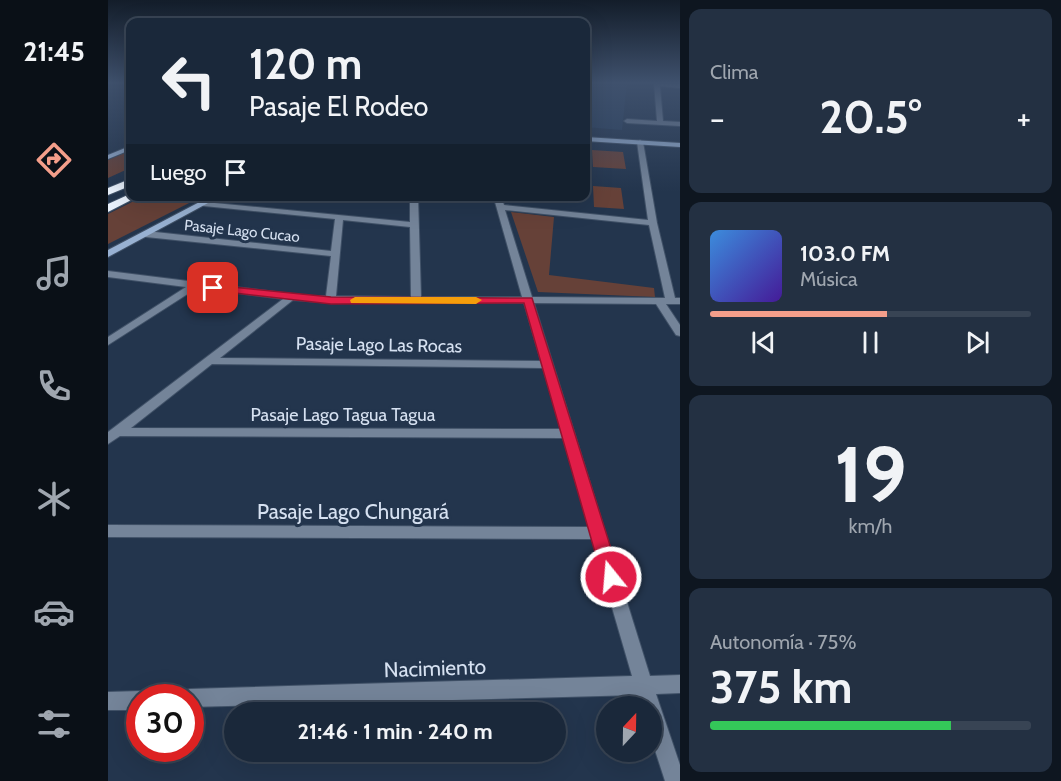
<!DOCTYPE html>
<html lang="es">
<head>
<meta charset="utf-8">
<style>
	:root { --surface:#1a283a; --page:#233042; --text:#f1f3f6; --muted:#9fa6af; --line:#384454; --accent:#f49e8a }
	body { margin:0; font-family:Cabin,sans-serif; background:var(--page); color:var(--text); height:100vh; display:flex; flex-direction:column; font-size:22px; white-space:nowrap }
	* { box-sizing:border-box; margin:0 }
	p { font-size:20px; color:var(--muted) }
	.icon { flex:none; width:33px; height:33px; fill:none; stroke:currentColor; stroke-width:2; stroke-linecap:round; stroke-linejoin:round }
	.map { position:relative; flex:1; overflow:hidden }
	.panel { display:flex; flex-direction:column; gap:9px; padding:9px; background:#0e1620; width:381px }
	.panel>* { flex:none }
	.banner { position:absolute; left:18px; top:18px; width:464px; height:183px; border-radius:12px; box-shadow:0 6px 24px #0002,0 0 0 2px var(--line); background:#1a283a; color:var(--text); overflow:hidden }
	.needle { width:39px; rotate:22deg }
	.fabs { position:absolute; left:488px; top:696px; display:grid; gap:12px }
	.fabs a { display:grid; place-items:center; width:66px; height:66px; border-radius:50%; background:var(--surface); box-shadow:0 6px 24px #0002,0 0 0 2px var(--line); font-size:30px }
	.speed { position:absolute; left:18px; top:684px; display:flex; gap:12px; font-size:30px; font-weight:700; text-align:center }
	.speed>* { display:grid; place-content:center; width:78px; height:78px; border-radius:50%; background:var(--surface); box-shadow:0 6px 24px #0002,0 0 0 2px var(--line); line-height:1 }
	.speed .limit { border:9px solid #d22; background:#fff; color:#111 }
	.pin { position:absolute; display:grid; place-items:center; width:51px; height:51px; color:#fff; margin:-26px; border-radius:12px; box-shadow:0 3px 9px #0006 }
	.me { position:absolute; width:66px; margin:-33px; rotate:343deg; stroke-linejoin:round; filter:drop-shadow(0 0 4px #0008) }
	.turn { display:flex; align-items:center; gap:21px; height:126px; padding:0 24px; font-size:27px }
	.turn .icon { width:78px; height:78px; stroke-width:2.5 }
	.turn b { display:block; font-size:42px; line-height:51px }
	.then { display:flex; align-items:center; height:57px; padding:0 24px; background:#0003; gap:12px; font-size:22px }
	.big { font-size:45px; font-weight:800; line-height:1.1 }
	.panel .widget { flex:1; display:flex; flex-direction:column; justify-content:center; gap:9px; min-width:0; padding:0 21px; border-radius:12px; background:var(--page) }
	.panel .dial { align-items:center; gap:0 }
	.dial b { font-size:78px; line-height:1 }
	.song { display:flex; align-items:center; gap:18px }
	.cover { width:72px; height:72px; border-radius:9px; background:linear-gradient(135deg,hsl(210 70% 55%),hsl(260 70% 35%)) }
	.played { height:6px; border-radius:3px; background:linear-gradient(90deg,var(--accent) 55%,var(--line) 55%) }
	.keys { display:flex; justify-content:space-around; direction:ltr }
	.heat { display:flex; justify-content:space-between; align-items:center; font-size:33px; direction:ltr }
	.charge { height:9px; border-radius:4px; background:linear-gradient(90deg,#34c759 75%,var(--line) 0) }
	.trip { position:absolute; left:116px; top:702px; width:342px; height:60px; border-radius:30px; background:var(--surface); box-shadow:0 6px 24px #0002,0 0 0 2px var(--line); font-weight:800; line-height:60px; text-align:center }
	main { display:flex; flex:1; min-height:0 }
	.tab-bar { display:flex; flex-direction:column; width:108px; justify-content:space-around; align-items:center; background:#0a1017; color:var(--muted) }
	.tab-bar .icon { width:42px; height:42px }
	.tab-bar .selected { color:var(--accent) }
	.tab-bar b { font-size:27px; color:var(--text) }
	.map>svg:first-child { display:block }
	.built { fill:#293f5c }
	.green { fill:#664138 }
	.lines { fill:none; stroke-linecap:round; stroke-linejoin:round }
	.minor-casing { stroke:#405167; stroke-width:2 }
	.secondary-casing { stroke:#405167; stroke-width:2 }
	.motorway-casing { stroke:#405167; stroke-width:2 }
	.minor { fill:#748499; fill-rule:evenodd }
	.secondary { fill:#98b1d2; fill-rule:evenodd }
	.motorway { fill:#e9f1fb; fill-rule:evenodd }
	.route { fill:#e11d48; stroke:#92132f; stroke-width:1.5 }
	.slow { fill:#f59e0b }
	.labels { text-anchor:middle; dominant-baseline:central; stroke-width:6; stroke-linejoin:round; paint-order:stroke }
	.far-street-label { font-size:15px; fill:#d6e1f1; stroke:#23354d }
	.street-label { font-size:18px; fill:#d6e1f1; stroke:#23354d }
	.near-street-label { font-size:21px; fill:#d6e1f1; stroke:#23354d }
</style>
</head>
<body>
<main>
<nav class="tab-bar">
<b>21:45</b>
<svg class="icon selected" aria-label="directions" viewBox="0 0 24 24"><path d="M12 3l9 9-9 9-9-9zM9 14v-3h6M13 9l2 2-2 2"/></svg>
<svg class="icon" aria-label="music" viewBox="0 0 24 24"><path d="M9 18V5l10-2v13"/><circle cx="6" cy="18" r="3"/><circle cx="16" cy="16" r="3"/></svg>
<svg class="icon" aria-label="phone" viewBox="0 0 24 24"><path d="M5 4h4l2 5-3 2q2 4 5 5l2-3 5 2v4C11 20 4 13 5 4z"/></svg>
<svg class="icon" aria-label="climate" viewBox="0 0 24 24"><path d="M12 3v18M4 7l16 10M4 17L20 7"/></svg>
<svg class="icon" aria-label="car" viewBox="0 0 24 24"><path d="M5 17H2v-5l4-1 3-4h7l3 4 3 1v5h-3M9 17h6M6 11h13"/><circle cx="7" cy="17" r="2"/><circle cx="17" cy="17" r="2"/></svg>
<svg class="icon" aria-label="filters" viewBox="0 0 24 24"><path d="M4 7h16M4 17h16"/><circle cx="9" cy="7" r="2"/><circle cx="15" cy="17" r="2"/></svg>
</nav>
<div class="map">
<svg width="572" height="781" viewBox="0 0 572 781">
	<rect width="100%" height="100%" fill="#23354d"/>
	<path class="built" d="M477,83H519L514,130L477,127Z"/>
	<path class="green" d="M22,150V168L0,178V160Z
		M484,150L515,152L518,169L485,167Z
		M485,186L513,188L516,209L486,207Z
		M36,196L93,197L0,244V214Z
		M403,212L446,217L441,275L546,288L547,297L430,292Z"/>
	<g class="lines">
		<g class="minor-casing">
			<path id="minor" d="M546,83L572,84V88L552,86L555,121L572,122V126L519,123L516,121L519,119L549,121Z
				M532,140L535,142L549,223L567,298H572V304H558L572,325V336L568,335L548,304L426,303L542,676L572,675V693L548,694L572,765V781H557L543,738V706H533L529,695L82,707V698H73L75,691L82,689L524,676L484,539L0,537V525L481,527L455,438L12,436L0,444V432L175,299L89,288L0,345V337L78,287L0,277V271L200,296H218L223,256L38,237L34,234L38,231L223,251L227,219L96,206L92,204L96,202L302,222V196H310L313,297H414L387,202L333,196H393L396,205L540,220L529,142ZM397,210L541,225L557,298L424,297ZM235,220L302,227L303,297L228,296ZM185,300L223,303H416L433,361L112,358ZM104,364L435,368L453,429L23,428Z
				M32,691L39,693L40,698H32V710H0V692Z"/>
		</g>
		<g class="secondary-casing">
			<path id="secondary" d="M477,137L572,143V147L477,141Z
				M22,146V150L0,159V155Z
				M103,196H113L0,257V250Z"/>
		</g>
		<g class="motorway-casing">
			<path id="motorway" d="M22,179V186L0,195V188Z
				M22,194V196H31L0,212V204Z"/>
		</g>
		<use href="#minor" class="minor"/>
		<use href="#secondary" class="secondary"/>
		<use href="#motorway" class="motorway"/>
	</g>
	<linearGradient id="sky" x2="0" y2="1"><stop stop-color="#131d2a"/><stop offset="0.43" stop-color="#3f516d"/><stop offset="1" stop-color="#3f516d" stop-opacity="0"/></linearGradient>
	<rect width="572" height="192" fill="url(#sky)"/>
	<path class="route" d="M105,285L223,297L424,298L512,577L509,582L503,585L496,582L494,577L416,303L223,304L101,290L100,288Z"/>
	<path class="slow" d="M247,297H368L374,300L368,304L243,303L242,300Z"/>
	<g class="labels">
		<g class="far-street-label">
			<text transform="translate(134 231) rotate(6)">Pasaje Lago Cucao</text>
		</g>
		<g class="street-label">
			<text transform="translate(271 345) rotate(1)">Pasaje Lago Las Rocas</text>
			<text x="235" y="415">Pasaje Lago Tagua Tagua</text>
		</g>
		<g class="near-street-label">
			<text x="245" y="511">Pasaje Lago Chungará</text>
			<text transform="translate(327 668) rotate(-2)">Nacimiento</text>
		</g>
	</g>
</svg>
<div class="fabs">
<a><svg class="needle" viewBox="-14 -14 28 28"><path d="M0-13l5 13h-10z" fill="#e53935"/><path d="M0 13l5-13h-10z" fill="#9fa6af"/></svg></a>
</div>
<div class="speed"><div class="limit">30</div></div>
<div class="pin" style="left:105px;top:288px;background:#d93025"><svg class="icon" aria-label="arrive" viewBox="0 0 24 24"><path d="M6 21V4h12l-3 4 3 4H6"/></svg></div>
<svg class="me" style="left:503px;top:577px" viewBox="-20 -20 40 40"><circle r="17" fill="#e11d48" stroke="#fff" stroke-width="3"/><path d="M0-11L8 9 0 5-8 9z" fill="#fff"/></svg>
<div class="trip">21:46 · 1 min · 240 m</div>
<div class="banner">
<div class="turn"><svg class="icon" aria-label="left" viewBox="0 0 24 24"><path d="M17 20v-9H6M10 6l-5 5 5 5"/></svg><div><b>120 m</b>Pasaje El Rodeo</div></div>
<div class="then">Luego<svg class="icon" aria-label="arrive" viewBox="0 0 24 24"><path d="M6 21V4h12l-3 4 3 4H6"/></svg></div>
</div>
</div>
<section class="panel">
<div class="widget"><p>Clima</p>
<div class="heat"><a>−</a><b class="big">20.5°</b><a>+</a></div>
</div>
<div class="widget">
<div class="song"><i class="cover"></i><div><b>103.0 FM</b><p>Música</p></div></div>
<div class="played"></div>
<div class="keys"><svg class="icon" aria-label="previous" viewBox="0 0 24 24"><path d="M18 5L8 12l10 7zM5 5v14"/></svg><svg class="icon" aria-label="pause" viewBox="0 0 24 24"><path d="M8 5v14M16 5v14"/></svg><svg class="icon" aria-label="next" viewBox="0 0 24 24"><path d="M6 5l10 7-10 7zM19 5v14"/></svg></div>
</div>
<div class="widget dial"><b>19</b><p>km/h</p></div>
<div class="widget"><p>Autonomía · 75%</p><b class="big">375 km</b><div class="charge"></div></div>
</section>
</main>
</body>
</html>
